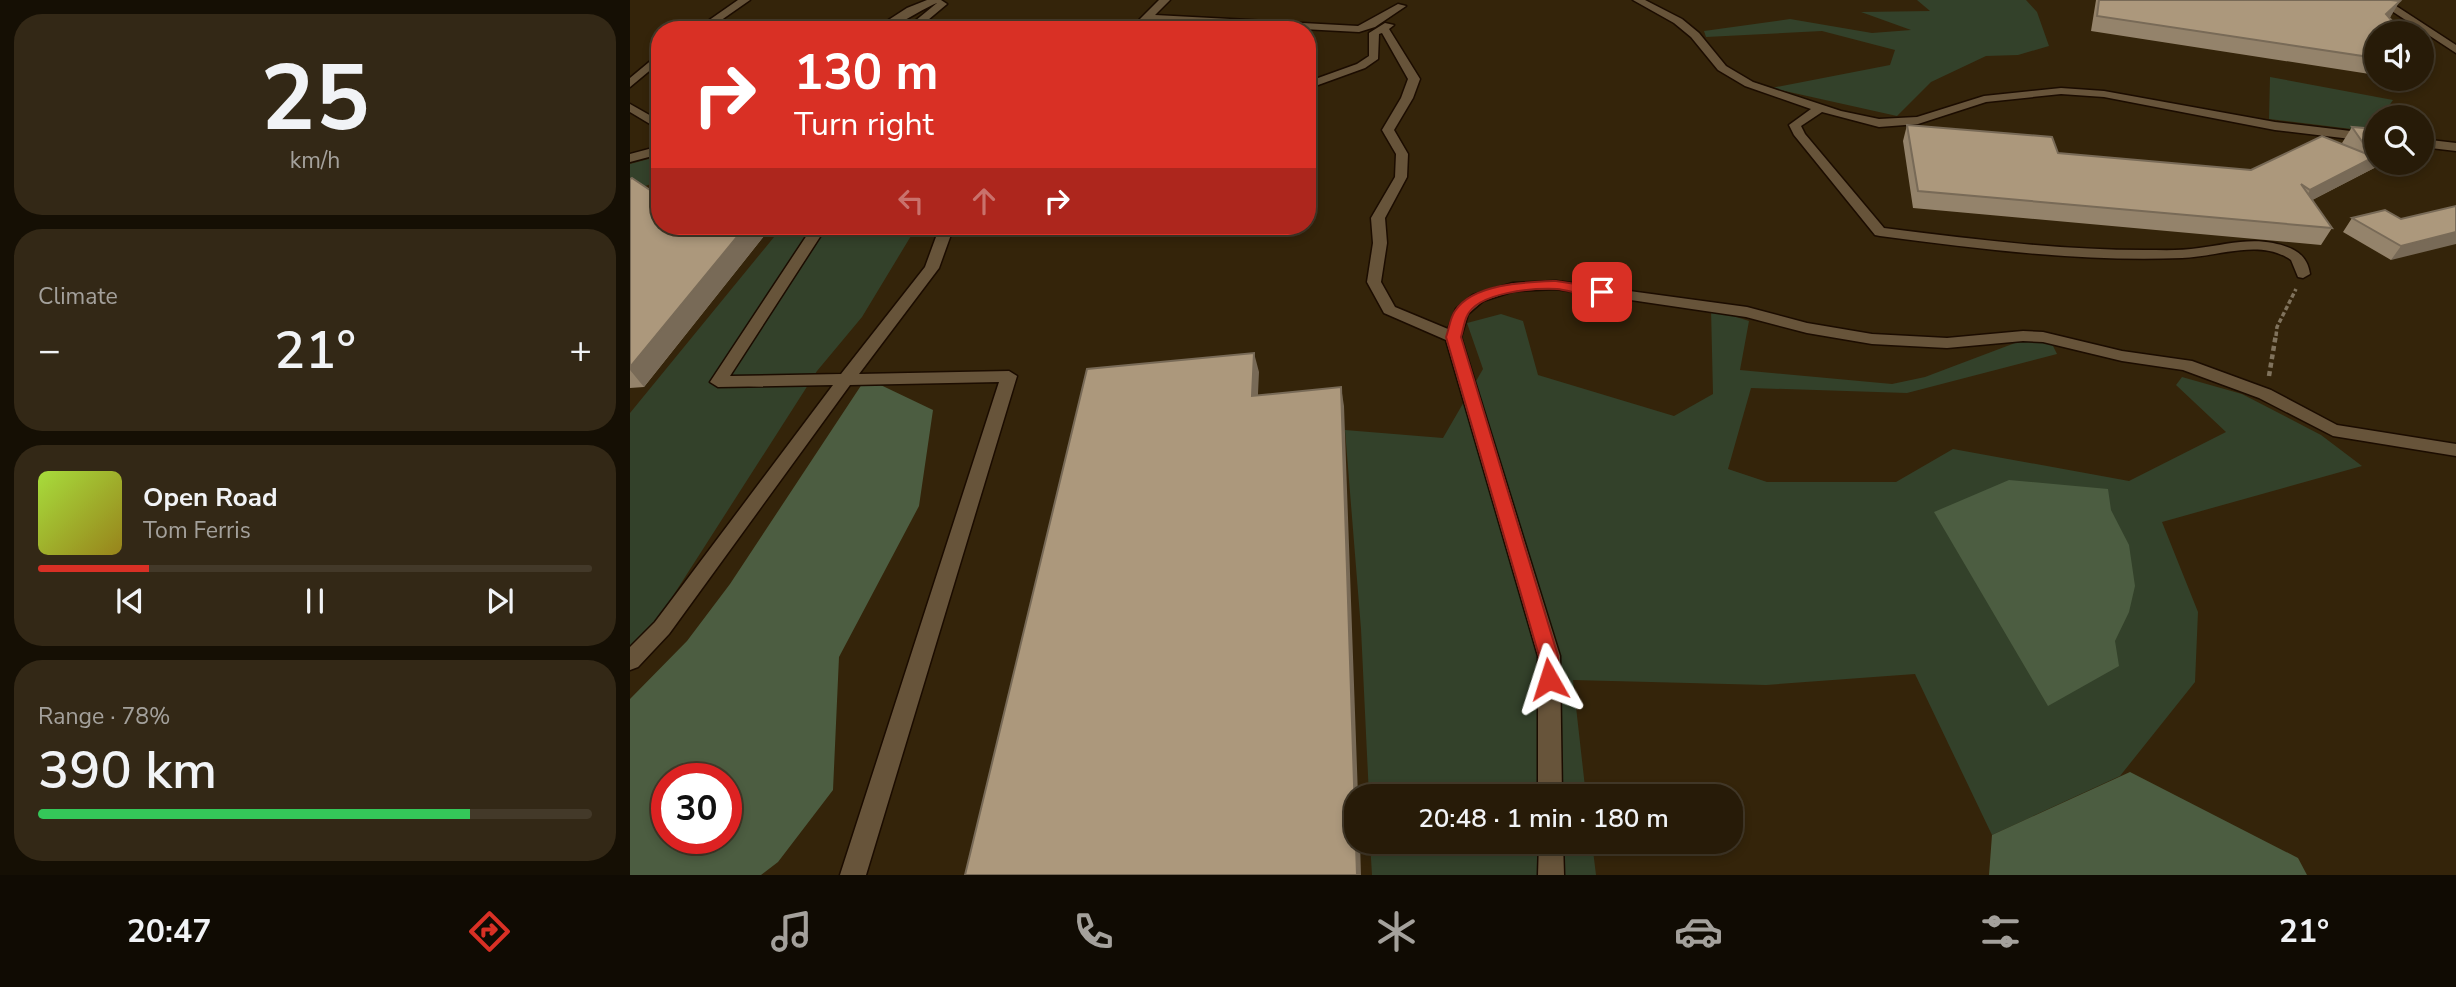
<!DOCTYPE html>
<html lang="en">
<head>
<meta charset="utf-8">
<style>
	:root { --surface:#271b08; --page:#332816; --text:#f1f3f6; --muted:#a4a19c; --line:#433929; --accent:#d93025 }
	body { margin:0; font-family:"Nunito Sans",sans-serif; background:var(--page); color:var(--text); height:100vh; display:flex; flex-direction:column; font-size:26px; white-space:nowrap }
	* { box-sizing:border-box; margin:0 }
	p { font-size:23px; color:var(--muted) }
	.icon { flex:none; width:38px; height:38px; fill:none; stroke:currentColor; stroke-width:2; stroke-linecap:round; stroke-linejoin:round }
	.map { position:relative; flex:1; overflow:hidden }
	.details { display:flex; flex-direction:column; gap:14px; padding:14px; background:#150f04; width:630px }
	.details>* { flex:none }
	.banner { position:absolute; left:21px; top:21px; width:665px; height:214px; border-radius:28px; box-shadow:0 4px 10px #0003,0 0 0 2px var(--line); background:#d93025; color:#fff; overflow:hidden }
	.fabs { position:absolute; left:1734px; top:21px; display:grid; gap:14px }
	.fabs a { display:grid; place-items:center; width:70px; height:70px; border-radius:50%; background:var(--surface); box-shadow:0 4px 10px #0003,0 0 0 2px var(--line); font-size:35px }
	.speed { position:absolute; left:21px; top:763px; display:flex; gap:14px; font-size:35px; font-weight:700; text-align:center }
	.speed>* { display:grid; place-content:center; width:91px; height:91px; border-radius:50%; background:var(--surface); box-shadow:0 4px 10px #0003,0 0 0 2px var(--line); line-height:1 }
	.speed .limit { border:10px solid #d22; background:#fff; color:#111 }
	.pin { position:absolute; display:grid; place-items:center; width:60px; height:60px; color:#fff; margin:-30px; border-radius:14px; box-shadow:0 4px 10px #0006 }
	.me { position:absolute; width:77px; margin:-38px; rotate:354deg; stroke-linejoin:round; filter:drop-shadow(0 0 5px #0008) }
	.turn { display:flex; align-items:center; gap:24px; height:147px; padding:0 28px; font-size:32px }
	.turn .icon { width:91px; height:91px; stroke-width:2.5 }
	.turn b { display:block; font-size:49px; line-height:60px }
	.lanes { display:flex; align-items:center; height:66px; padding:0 28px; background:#0003; justify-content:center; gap:35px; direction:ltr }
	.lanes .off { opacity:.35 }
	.big { font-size:52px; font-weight:600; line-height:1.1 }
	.details .card { flex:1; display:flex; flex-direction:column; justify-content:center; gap:10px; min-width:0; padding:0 24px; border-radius:28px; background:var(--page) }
	.details .dial { align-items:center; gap:0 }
	.dial b { font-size:91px; line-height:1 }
	.song { display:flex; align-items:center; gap:21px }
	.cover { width:84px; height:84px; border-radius:10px; background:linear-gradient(135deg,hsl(80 70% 55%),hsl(50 70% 35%)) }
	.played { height:7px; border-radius:4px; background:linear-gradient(90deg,var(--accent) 20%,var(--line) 20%) }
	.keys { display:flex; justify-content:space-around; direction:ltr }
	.heat { display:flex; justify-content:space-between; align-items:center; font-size:38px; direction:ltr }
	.charge { height:10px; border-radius:5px; background:linear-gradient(90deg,#34c759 78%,var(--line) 0) }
	.trip { position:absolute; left:714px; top:784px; width:399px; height:70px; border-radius:28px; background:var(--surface); box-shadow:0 4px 10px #0003,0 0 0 2px var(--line); font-weight:600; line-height:70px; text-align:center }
	.tab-bar { display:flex; height:112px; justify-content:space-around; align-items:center; background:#100b03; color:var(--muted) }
	.tab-bar .icon { width:49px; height:49px }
	.tab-bar .selected { color:var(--accent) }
	.tab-bar b { font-size:32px; color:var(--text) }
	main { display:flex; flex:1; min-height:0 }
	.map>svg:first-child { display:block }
	.green { fill:#33412a }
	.forest { fill:#4c5d41; fill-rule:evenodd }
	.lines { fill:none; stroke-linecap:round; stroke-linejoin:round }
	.minor-casing { stroke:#1b0c00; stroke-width:3 }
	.path-far1 { stroke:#80735d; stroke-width:3.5; stroke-dasharray:4.5 2.5; stroke-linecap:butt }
	.path { stroke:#80735d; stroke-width:4.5; stroke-dasharray:5 3.5; stroke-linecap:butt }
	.minor { fill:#67543a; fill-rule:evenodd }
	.wall { fill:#94836b }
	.shaded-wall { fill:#786a57 }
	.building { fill:#ac987c; stroke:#786a57; stroke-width:2 }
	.route { fill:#d93025; stroke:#8d1f18; stroke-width:2 }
</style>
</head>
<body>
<main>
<section class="details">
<div class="card dial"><b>25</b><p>km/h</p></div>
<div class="card"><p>Climate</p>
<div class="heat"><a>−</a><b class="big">21°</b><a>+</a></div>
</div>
<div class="card">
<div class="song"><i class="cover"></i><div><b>Open Road</b><p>Tom Ferris</p></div></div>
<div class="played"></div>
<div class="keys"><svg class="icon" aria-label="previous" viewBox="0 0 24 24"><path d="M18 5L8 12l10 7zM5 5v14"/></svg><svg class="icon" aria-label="pause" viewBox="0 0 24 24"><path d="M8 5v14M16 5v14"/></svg><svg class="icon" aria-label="next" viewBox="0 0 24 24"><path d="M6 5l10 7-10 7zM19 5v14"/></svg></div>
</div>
<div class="card"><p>Range · 78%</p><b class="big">390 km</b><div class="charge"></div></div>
</section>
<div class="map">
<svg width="1826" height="875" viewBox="0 0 1826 875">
	<rect width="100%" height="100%" fill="#34240a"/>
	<path class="green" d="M1287,0H1396L1407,12L1419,46L1388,55L1356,56L1301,82L1267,116L1141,88L1260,65L1265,50L1192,31L1076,37L1074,31L1160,19L1242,33L1281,30L1231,12L1300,11Z
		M1640,77L1763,100L1754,113L1760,117H1746V132L1639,119Z
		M30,156V181L0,191V164Z
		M153,226H287L232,317L187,371L0,663V413Z
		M1081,309L1119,321L1110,370L1262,384L1295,377L1385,343L1419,338L1427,354L1277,393L1121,388L1098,469L1137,482H1266L1323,449L1499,481L1596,432L1546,385L1552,377L1612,394L1691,435L1732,466L1532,522L1568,612L1565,682L1490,776L1362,835L1285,674L1136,685L943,680L956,796H739L731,629L715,430L813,438L853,369L837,323L871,314L893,321L908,375L1044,416L1083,394Z
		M740,842H962L966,875H742Z"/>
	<path class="forest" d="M236,378L303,410L289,506L209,657L203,790L148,862L131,875H0V699L57,641L100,584ZM37,779H96V838H37Z
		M1379,480L1478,489L1481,510L1499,545L1505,586L1499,612L1485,641L1489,666L1418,706L1304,512Z
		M1500,772L1668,858L1677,875H1359L1362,835Z"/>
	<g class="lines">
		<g class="minor-casing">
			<path id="minor" d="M108,0H120L77,30H65Z
				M297,0H311L317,4L286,30H274L307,3C287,11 265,30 243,30L277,8Z
				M529,0H540L525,15L728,26L768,4L776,6L745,27L729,32L519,21L510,30H499Z
				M1003,0H1015L1052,19L1069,33L1096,66L1123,82L1211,111L1249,119L1287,117L1354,96L1431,88L1474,91L1645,122L1746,134V142L1645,130L1474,97L1431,94L1356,102L1288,124L1249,127L1192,112L1171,126L1175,134L1254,228C1341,239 1428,250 1515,250C1533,250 1551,251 1569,248C1593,245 1618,238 1643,243C1662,247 1677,253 1680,274L1673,278L1668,277L1661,260C1630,238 1587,257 1552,258C1451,262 1350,249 1250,236L1245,235L1164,135L1159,125L1181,109L1115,86L1088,70L1061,37L1044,23Z
				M1745,0H1757L1826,45V53Z
				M755,23L764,25L759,29L790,79L783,98L764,130L778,154L777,177L755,218L757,243L751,282L765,307L818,329L826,309L843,295L883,283L926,281L1117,307L1177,323L1242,334L1317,338L1393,331L1413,332L1492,351L1562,361L1641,390L1707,425L1826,444V456L1703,436L1629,398L1553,370L1492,361L1413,342L1393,341L1317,348L1242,344L1177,333L1116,317L926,289L884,291L853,301L838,314L831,337L930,656L932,796H908V656L816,340L754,313L737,282L743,243L741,218L765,177L766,154L752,130L771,98L778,79L752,33L749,34L748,59L735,68L677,89V82L727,64L739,56V33Z
				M30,53V62L0,87V78Z
				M0,104L30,121V130L0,112Z
				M1792,139L1826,143V151L1792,147Z
				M30,146V154L0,162V154Z
				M183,226H197L100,376L211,374L295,267L310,226H396C378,241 344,234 323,229L309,268L229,374L379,371L387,376L236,875H210L369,382L220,385L39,634L8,667L0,670V647L25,622L203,385L88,387L80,382Z
				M909,842H933L934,875H908Z"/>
		</g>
		<path class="path-far1" d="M1646,336L1647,327L1666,289"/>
		<path class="path" d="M1639,376L1646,334"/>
		<use href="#minor" class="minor"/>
	</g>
	<path class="wall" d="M1466,0H1761V16L1746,33V75L1461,31Z
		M1277,125L1428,153L1621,170L1714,145L1712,143L1722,127L1746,163H1785L1781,169L1750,165L1682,200L1702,228L1691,245L1283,208L1273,141Z
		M0,179L26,194L30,226H142L14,387L0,388Z
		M1826,206L1761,260L1713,232L1722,218L1771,219Z"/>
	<path class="shaded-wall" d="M1770,1L1761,16L1747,29L1756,14Z
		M1746,156V163H1751L1750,165L1671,206L1680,190Z
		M116,226H142L14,387L0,370V367Z
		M1826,232V244L1761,260L1771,246Z
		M624,353L629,372L627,415L622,396Z
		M711,387L714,406L728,796H726V842H730L731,875H727Z"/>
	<path class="building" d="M1469,0H1761L1770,1L1756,14L1770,30L1771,33H1746V58L1467,16Z
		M1277,125L1422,137L1428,153L1621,170L1692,136L1742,156L1722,127L1746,129V156L1680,190L1671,184L1702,228L1288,191Z
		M2,178L26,194L30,191V226H116L0,367V179Z
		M1826,206V232L1771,246L1722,218L1755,210L1771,219Z
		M624,353L622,396L711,387L727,875H335L457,369Z"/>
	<path class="route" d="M926,281L972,288L979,292C968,302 941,290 927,289C903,288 848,292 837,316C834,322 833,331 831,337L928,656L929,679L926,685L919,688L912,685L909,679V656L816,337C819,329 820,318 825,311C843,283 897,282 926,281Z"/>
</svg>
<div class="fabs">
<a><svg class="icon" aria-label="sound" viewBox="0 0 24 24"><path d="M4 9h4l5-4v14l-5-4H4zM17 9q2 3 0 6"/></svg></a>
<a><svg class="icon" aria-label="search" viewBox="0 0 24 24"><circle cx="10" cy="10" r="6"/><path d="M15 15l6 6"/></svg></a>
</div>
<div class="speed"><div class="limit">30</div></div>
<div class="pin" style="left:972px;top:292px;background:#d93025"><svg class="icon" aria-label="arrive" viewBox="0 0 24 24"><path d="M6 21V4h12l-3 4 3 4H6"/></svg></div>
<svg class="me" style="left:919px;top:679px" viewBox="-20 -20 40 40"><path d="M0-17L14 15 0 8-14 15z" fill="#d93025" stroke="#fff" stroke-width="4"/></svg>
<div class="trip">20:48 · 1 min · 180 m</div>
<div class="banner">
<div class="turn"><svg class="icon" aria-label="right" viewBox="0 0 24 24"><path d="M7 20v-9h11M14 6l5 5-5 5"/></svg><div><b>130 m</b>Turn right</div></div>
<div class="lanes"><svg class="icon off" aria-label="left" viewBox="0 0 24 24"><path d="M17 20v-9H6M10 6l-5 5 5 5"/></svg><svg class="icon off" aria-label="ahead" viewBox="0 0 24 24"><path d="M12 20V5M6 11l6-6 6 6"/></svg><svg class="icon" aria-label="right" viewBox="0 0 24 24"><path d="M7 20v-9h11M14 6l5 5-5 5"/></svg></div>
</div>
</div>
</main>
<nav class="tab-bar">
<b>20:47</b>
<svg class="icon selected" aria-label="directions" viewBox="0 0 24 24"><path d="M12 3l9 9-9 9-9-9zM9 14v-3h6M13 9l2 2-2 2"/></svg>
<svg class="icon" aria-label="music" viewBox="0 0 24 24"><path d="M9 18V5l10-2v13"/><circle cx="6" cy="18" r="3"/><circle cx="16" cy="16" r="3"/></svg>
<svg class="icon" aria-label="phone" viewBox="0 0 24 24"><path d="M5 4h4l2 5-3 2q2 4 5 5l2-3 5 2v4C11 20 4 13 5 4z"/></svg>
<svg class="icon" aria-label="climate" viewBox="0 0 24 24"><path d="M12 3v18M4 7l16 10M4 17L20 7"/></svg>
<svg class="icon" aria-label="car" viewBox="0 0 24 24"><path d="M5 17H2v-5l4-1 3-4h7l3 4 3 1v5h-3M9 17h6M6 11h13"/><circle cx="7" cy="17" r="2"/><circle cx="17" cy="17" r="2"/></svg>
<svg class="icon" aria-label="filters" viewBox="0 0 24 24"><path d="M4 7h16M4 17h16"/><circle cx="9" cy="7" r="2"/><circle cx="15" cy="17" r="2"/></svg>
<b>21°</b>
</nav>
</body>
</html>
